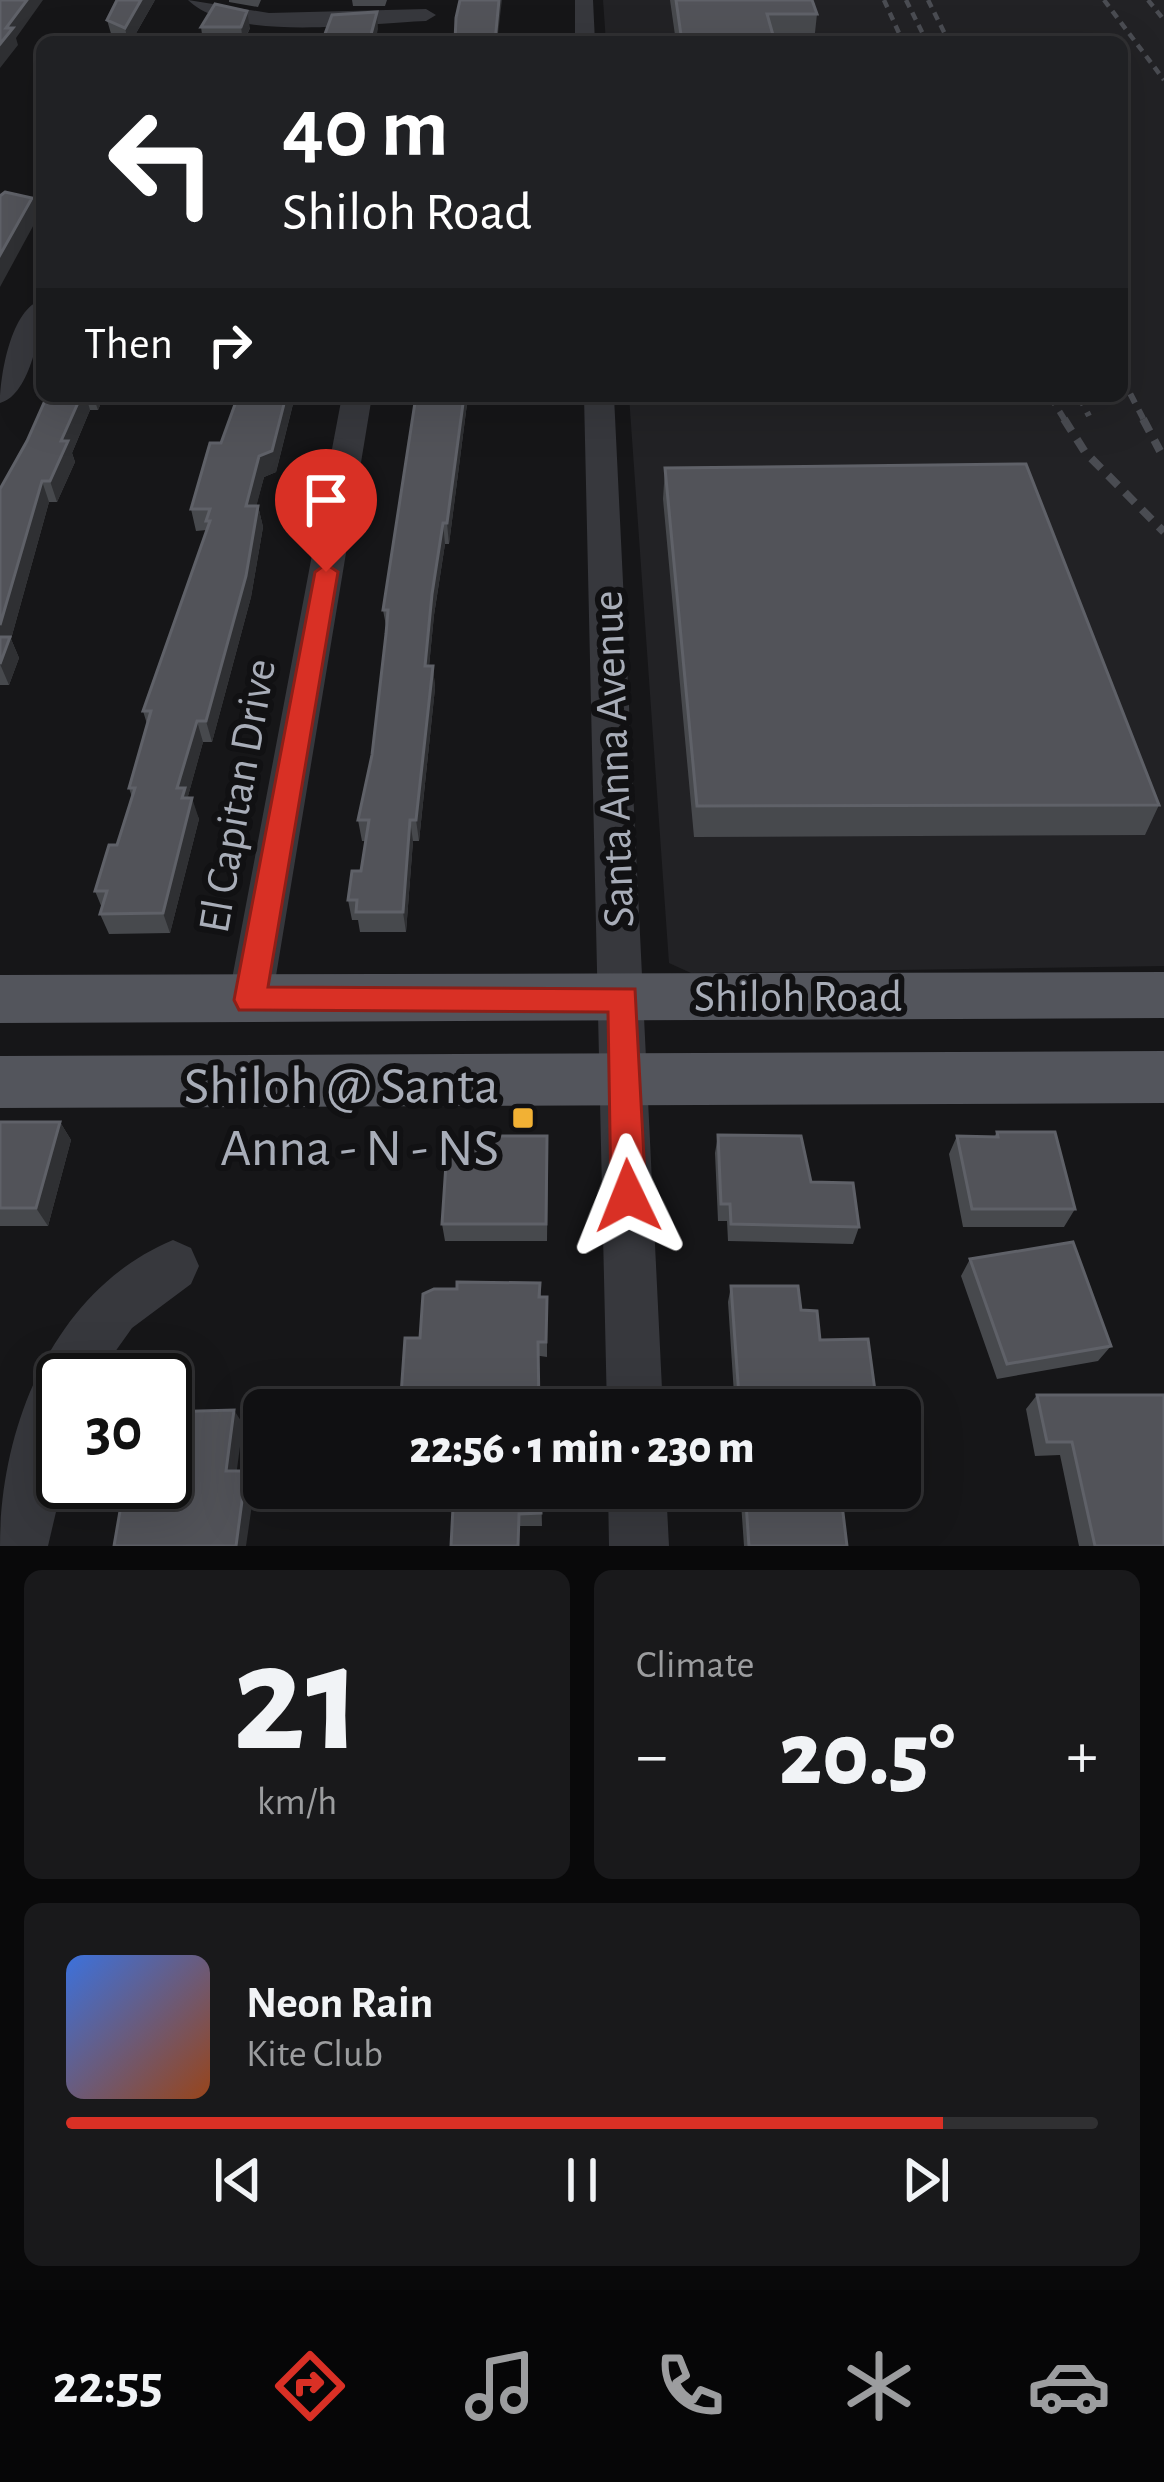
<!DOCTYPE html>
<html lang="en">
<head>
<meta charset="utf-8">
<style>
	:root { --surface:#101012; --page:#19191b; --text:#f1f3f6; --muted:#9c9d9f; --line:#303032; --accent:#d93025 }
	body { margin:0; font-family:"Alegreya Sans",sans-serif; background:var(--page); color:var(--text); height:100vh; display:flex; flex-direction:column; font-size:45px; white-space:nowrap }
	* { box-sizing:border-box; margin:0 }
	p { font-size:39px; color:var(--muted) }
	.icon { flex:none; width:66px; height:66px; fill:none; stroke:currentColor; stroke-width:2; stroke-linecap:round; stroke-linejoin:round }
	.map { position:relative; height:1546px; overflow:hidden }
	.drawer { display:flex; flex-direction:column; gap:24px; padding:24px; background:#09090a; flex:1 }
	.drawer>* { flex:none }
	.top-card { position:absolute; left:36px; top:36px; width:1092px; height:366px; border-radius:18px; box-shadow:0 12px 48px #0002,0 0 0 3px var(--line); background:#202124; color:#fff; overflow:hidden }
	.speed { position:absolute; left:36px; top:1353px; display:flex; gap:24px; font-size:60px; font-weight:700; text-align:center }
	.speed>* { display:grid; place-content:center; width:156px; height:156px; border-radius:50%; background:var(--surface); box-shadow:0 12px 48px #0002,0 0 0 3px var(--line); line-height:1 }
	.speed .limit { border:6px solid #111; border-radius:18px; background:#fff; color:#111 }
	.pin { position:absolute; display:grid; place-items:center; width:102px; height:102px; color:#fff; margin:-123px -51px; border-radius:50% 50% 50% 0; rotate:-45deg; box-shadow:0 0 12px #0007 }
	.pin .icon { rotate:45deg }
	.me { position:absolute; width:132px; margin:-66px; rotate:358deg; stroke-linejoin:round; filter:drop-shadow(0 0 9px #0008) }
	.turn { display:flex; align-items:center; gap:42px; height:252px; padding:0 48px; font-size:54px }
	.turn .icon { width:156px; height:156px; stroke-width:2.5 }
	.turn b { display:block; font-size:84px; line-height:102px }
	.then { display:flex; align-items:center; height:114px; padding:0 48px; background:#0003; gap:24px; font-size:45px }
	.big { font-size:90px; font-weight:800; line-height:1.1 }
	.drawer .tile { flex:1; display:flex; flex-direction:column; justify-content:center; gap:18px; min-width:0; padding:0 42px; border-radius:18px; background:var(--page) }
	.drawer .dial { align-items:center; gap:0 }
	.dial b { font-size:156px; line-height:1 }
	.song { display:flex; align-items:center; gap:36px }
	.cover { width:144px; height:144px; border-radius:18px; background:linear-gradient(135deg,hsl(220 70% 55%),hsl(20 70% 35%)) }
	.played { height:12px; border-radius:6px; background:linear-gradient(90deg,var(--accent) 85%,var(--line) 85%) }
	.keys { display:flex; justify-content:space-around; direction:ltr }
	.heat { display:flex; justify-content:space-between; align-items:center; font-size:66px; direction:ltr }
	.drawer .tiles { flex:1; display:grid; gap:24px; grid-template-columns:1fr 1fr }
	.tile:last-child { grid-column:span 2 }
	.trip { position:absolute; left:243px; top:1389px; width:678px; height:120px; border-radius:18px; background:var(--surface); box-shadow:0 12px 48px #0002,0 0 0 3px var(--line); font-weight:800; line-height:120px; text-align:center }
	.tabs { display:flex; height:192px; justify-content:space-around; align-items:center; background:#060607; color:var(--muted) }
	.tabs .icon { width:84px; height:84px }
	.tabs .current { color:var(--accent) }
	.tabs b { font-size:54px; color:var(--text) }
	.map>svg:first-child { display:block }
	.built { fill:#222225 }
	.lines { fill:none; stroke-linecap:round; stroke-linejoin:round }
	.minor { fill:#37383d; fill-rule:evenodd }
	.major { fill:#53555c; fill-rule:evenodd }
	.rail-far2 { stroke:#4a4c52; stroke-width:4.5; stroke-dasharray:8 6; stroke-linecap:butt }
	.rail-far1 { stroke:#4a4c52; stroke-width:6; stroke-dasharray:10 8; stroke-linecap:butt }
	.rail { stroke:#4a4c52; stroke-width:8; stroke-dasharray:14 10; stroke-linecap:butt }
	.wall { fill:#47494d }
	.shaded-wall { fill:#2f3033 }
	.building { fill:#525359; stroke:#5f6168; stroke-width:3 }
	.route { fill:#d93025; stroke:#8d1f18; stroke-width:3 }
	.poi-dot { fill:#f2b134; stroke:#111113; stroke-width:4.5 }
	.labels { text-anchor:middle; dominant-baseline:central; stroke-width:12; stroke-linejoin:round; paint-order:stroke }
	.street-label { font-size:45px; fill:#a8adb8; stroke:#111113 }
	.near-poi-label { font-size:54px; fill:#a8adb8; stroke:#111113; text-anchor:end }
</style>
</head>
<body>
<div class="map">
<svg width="1164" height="1546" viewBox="0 0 1164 1546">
	<rect width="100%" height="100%" fill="#161618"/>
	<path class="built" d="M603,0H1164V966L691,973L669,963L629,396H1122V42H606Z"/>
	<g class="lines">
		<path class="minor" d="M188,0L269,13L426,9L436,15L426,21C367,23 231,43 188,0Z
			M575,0H593L595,42H575Z
			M42,300C42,327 31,395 0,403C0,376 11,308 42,300Z
			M342,396H372L272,1000L266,1014L250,1019L234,1014L228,1000Z
			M584,396H614L663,1410H607Z
			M173,1240L191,1248L199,1266L191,1284L132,1328L95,1380H63V1482L48,1546H0C0,1425 55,1289 173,1240Z
			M608,1488H666L669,1546H609Z"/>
		<path class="major" d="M1164,972V1018L0,1023V975Z
			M1164,1051V1103L0,1108V1056Z"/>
		<path class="rail-far2" d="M884,0L903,42
			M906,0L927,42
			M928,0L949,42
			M1104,0L1164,80
			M1148,0L1164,20"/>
		<path class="rail-far1" d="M1122,378L1145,422
			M1050,396L1066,422
			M1079,396L1089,416"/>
		<path class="rail" d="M1064,419L1085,452L1164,532
			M1143,419L1160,451"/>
	</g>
	<path class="wall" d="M155,0L131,42H122L112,37L107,20Z
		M229,0H261L258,7L229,2Z
		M352,0H387L385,6H353Z
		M670,0H812L817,14L814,42H676Z
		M215,4L250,28L244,42H203L201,27Z
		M47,396H104L98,410H90L72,453L75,462L57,502H49L11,639L19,658L9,685H0V489L27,441Z
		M238,396H295L276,472L264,477L256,506H258L263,527L251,597L212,742H203L188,796L199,819L170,933L109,934L100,914L102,908L95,891L117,845L132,797L129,788L147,724L143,711L207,530L196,531L191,509L221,443Z
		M468,396L449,544H445L434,615L429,666H433L435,688L419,841H413L406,932H360L358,920H352L348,900L361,871L366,841H362L358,820L372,755L387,631L383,610Z
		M665,468L1159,805L1145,835L694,837L663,499Z
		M0,1122H60L71,1140L48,1226H0Z
		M997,1132L1075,1209L1064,1227H963L949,1154L957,1136L994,1137Z
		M718,1135L811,1182L859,1227L853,1244L728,1241L727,1221H718L715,1153Z
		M548,1154L547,1241H445L442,1224Z
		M970,1259L1111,1346L1098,1361L997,1379L961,1276Z
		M540,1283L541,1297L547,1313V1357L420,1338L457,1289Z
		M731,1286L801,1310L820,1340L875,1391L868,1405H851L852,1410H735L728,1302Z
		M1037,1395L1164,1546H1079L1060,1455L1035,1456L1026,1409Z
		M395,1488H541L542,1526H520L453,1501H399Z
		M740,1488H840L847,1546H744Z"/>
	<path class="shaded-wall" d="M27,0H43L16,38L18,45L0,68V44L6,28Z
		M141,0H155L131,42H128L125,28Z
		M499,0H502L497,42H495Z
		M247,11L250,28L243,42L241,27Z
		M377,12L378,29L375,42H369Z
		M32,198L38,217L0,287V255Z
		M81,396H86L90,410L72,453L75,462L57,502L50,481L61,441Z
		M93,396H104L98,410Z
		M286,396H295L276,472L264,477L251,527L246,506L259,456Z
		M464,396H468L449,544L447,523Z
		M42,481L49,502L11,639L19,658L9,685L0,664V625Z
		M258,506L263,527L251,597L212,742L206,721Z
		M443,523L445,544L434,615L427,687L425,666L432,594Z
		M433,666L435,688L419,841L416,820Z
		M197,721L203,742L188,796L190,804L192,798L199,819L170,933L163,913L177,788Z
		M410,820L413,841L406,932L403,912Z
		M60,1122L71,1140L48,1226L36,1208Z
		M234,1410L243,1424L235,1484L226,1471Z
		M246,1471L255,1484L246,1546H236Z"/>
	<path class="building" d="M0,0H27L6,28H13L0,44Z
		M117,0H141L125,28L107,20Z
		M460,0H499L495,42H455L456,18Z
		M676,0H812L817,14H767L775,42H682Z
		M215,4L247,11L241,27H201Z
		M377,12L369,42H322L332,15Z
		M5,192L32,198L0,255V196Z
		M47,396H81L61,441H68L50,481H42L0,625V489L27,441Z
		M238,396H286L272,451L259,456L246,506H258L246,576L206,721H197L177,788H185L182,798H192L163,913L100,914L107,891H95L109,845H117L135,788H129L151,711H143L210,521H206L210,509H191L210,443H221Z
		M416,396H464L447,523H443L432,594L425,666H433L416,820H410L403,912H356L357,900H348L352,871H361L369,820H358L372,755L386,634L388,610H383Z
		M1026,464L1159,805L697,806L665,468Z
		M0,637H10L0,664Z
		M0,1122H60L36,1208H0Z
		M997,1132H1055L1075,1209H972L957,1136L998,1137Z
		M718,1135L801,1136L811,1182L853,1183L859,1227L731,1224L730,1204H721Z
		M465,1136H547L546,1224H442L447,1149H465Z
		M1073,1242L1111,1346L1007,1364L970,1259Z
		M457,1282L540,1283L539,1297H547L546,1342H538L539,1410H400L405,1338H420L423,1294L434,1289H457Z
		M731,1286H798L801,1310L817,1311L820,1340L868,1339L875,1391H849L852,1410H740Z
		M1037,1395H1164V1546H1095L1072,1442H1047Z
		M234,1410L226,1471H246L236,1546H114L125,1482H165V1412Z
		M395,1488H540L541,1513L519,1514L518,1546H451L454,1488Z
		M745,1488H840L847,1546H749Z"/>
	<path class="route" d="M326,564L338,572L268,987L635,989L646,1196L641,1208L628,1213L616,1208L611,1196L608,1012L239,1010L234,1000L315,572Z"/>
	<rect class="poi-dot" x="511" y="1106" width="24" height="24" rx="6"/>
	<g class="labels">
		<g class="street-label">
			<text transform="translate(614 759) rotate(-92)">Santa Anna Avenue</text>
			<text transform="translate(238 796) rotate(-80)">El Capitan Drive</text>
			<text x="798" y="997">Shiloh Road</text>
		</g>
		<g class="near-poi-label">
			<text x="499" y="1087">Shiloh @ Santa<tspan x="499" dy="62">Anna - N - NS</tspan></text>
		</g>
	</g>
</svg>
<div class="speed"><div class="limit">30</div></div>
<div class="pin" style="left:326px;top:572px;background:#d93025"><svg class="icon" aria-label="arrive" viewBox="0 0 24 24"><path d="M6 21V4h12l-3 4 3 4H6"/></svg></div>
<svg class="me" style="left:628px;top:1196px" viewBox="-20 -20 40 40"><path d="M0-17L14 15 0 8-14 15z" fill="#d93025" stroke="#fff" stroke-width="4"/></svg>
<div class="trip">22:56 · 1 min · 230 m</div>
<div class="top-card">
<div class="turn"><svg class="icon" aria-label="left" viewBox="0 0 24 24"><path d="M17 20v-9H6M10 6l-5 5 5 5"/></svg><div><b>40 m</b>Shiloh Road</div></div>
<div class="then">Then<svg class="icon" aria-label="right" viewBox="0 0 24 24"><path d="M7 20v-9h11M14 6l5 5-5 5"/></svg></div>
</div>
</div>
<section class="drawer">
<div class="tiles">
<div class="tile dial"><b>21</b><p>km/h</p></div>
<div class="tile"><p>Climate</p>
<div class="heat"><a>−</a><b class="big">20.5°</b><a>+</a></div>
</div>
<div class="tile">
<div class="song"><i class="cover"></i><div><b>Neon Rain</b><p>Kite Club</p></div></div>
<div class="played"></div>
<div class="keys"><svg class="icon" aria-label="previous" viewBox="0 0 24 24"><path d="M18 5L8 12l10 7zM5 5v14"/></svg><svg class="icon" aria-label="pause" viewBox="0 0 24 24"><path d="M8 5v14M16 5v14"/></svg><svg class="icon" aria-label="next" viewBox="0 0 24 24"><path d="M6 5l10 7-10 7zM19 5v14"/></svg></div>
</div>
</div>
</section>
<nav class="tabs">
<b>22:55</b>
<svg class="icon current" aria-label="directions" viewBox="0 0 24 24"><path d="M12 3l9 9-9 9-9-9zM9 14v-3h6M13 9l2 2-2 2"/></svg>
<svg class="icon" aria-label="music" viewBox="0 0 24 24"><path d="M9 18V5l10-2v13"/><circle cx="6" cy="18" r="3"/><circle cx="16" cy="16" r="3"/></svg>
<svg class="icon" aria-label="phone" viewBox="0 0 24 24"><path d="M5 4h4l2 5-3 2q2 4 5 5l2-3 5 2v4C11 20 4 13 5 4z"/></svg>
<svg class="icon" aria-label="climate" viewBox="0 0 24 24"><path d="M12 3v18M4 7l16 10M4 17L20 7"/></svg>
<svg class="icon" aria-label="car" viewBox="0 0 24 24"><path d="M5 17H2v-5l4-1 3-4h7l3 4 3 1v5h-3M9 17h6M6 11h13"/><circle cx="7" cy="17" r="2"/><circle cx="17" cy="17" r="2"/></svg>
</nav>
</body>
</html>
